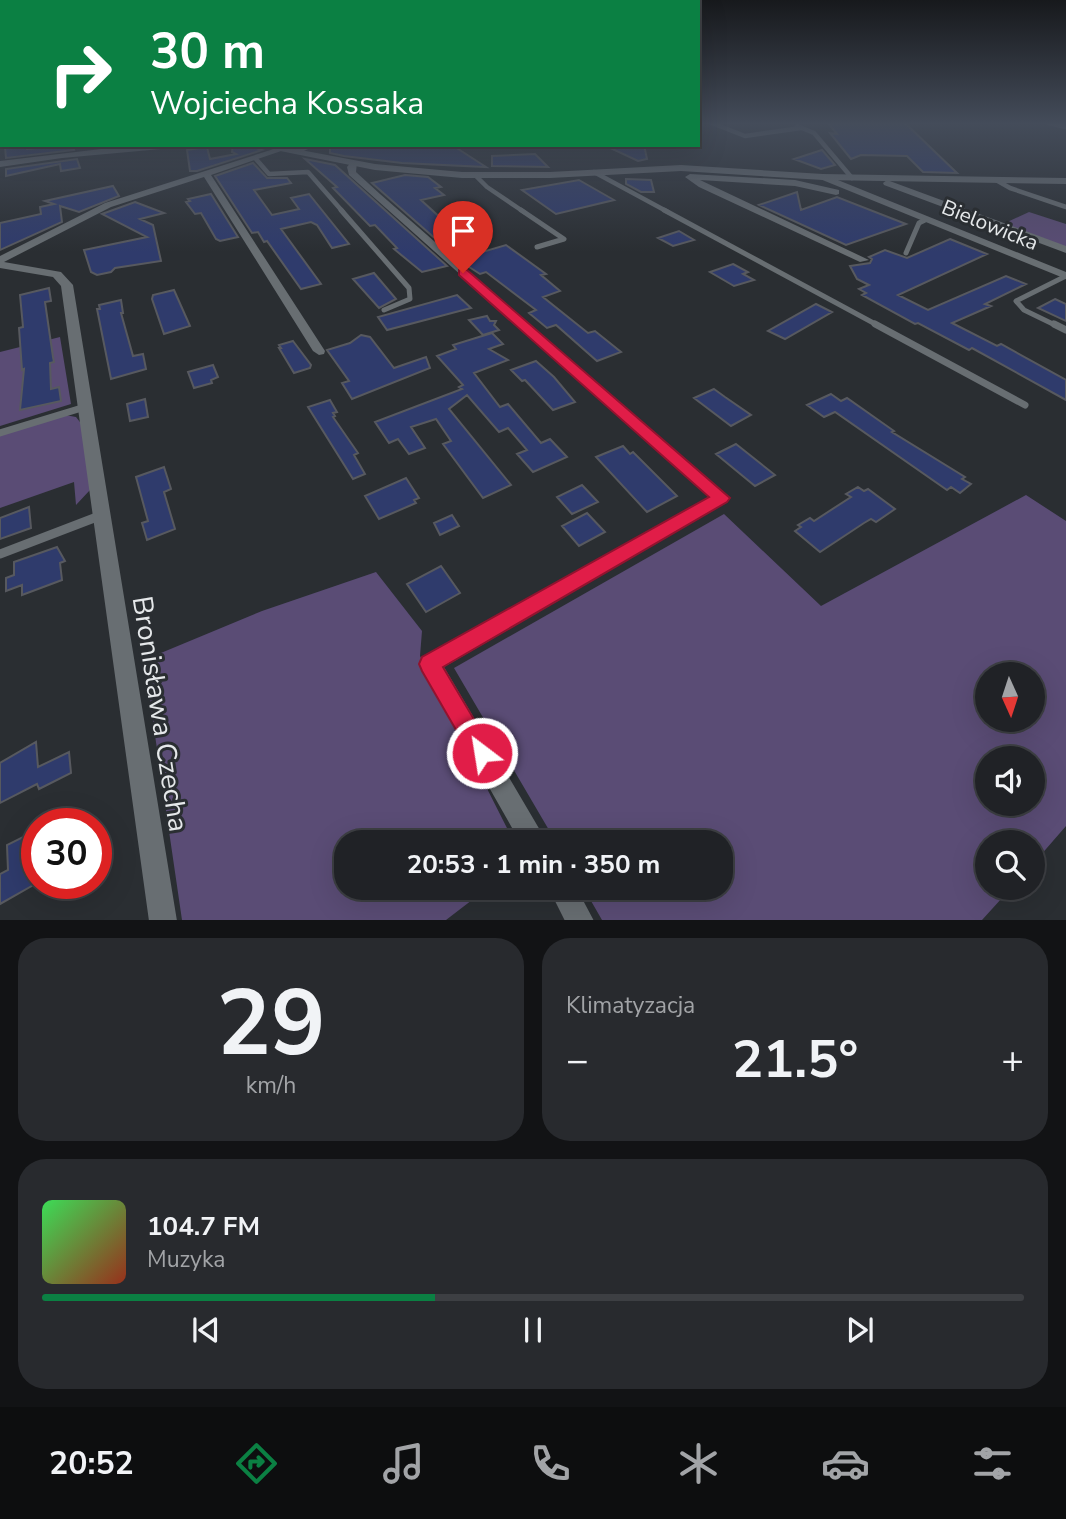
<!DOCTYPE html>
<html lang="pl">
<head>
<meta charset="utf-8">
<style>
	:root { --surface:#202226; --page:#282a2e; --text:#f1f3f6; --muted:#a2a4a7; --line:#3d3f43; --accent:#0b8043 }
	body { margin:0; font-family:"Nunito Sans",sans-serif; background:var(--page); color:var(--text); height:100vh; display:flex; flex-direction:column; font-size:26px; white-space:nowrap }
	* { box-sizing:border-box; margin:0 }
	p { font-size:23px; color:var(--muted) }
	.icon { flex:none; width:38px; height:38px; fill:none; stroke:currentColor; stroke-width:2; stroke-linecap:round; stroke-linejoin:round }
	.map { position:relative; height:920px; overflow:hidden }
	.panel { display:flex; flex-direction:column; gap:18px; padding:18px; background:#121315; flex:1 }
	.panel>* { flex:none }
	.top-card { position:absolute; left:0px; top:0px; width:700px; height:147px; box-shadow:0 7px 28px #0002,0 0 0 2px var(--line); background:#0b8043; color:#fff; overflow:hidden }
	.needle { width:46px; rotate:177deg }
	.tools { position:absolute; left:975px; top:662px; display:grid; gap:14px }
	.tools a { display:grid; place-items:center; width:70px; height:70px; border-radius:50%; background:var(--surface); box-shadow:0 7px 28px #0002,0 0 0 2px var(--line); font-size:35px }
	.speed { position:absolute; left:21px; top:808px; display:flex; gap:14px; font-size:35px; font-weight:700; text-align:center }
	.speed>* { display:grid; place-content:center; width:91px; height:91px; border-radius:50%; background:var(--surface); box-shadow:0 7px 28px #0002,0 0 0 2px var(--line); line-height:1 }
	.speed .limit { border:10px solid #d22; background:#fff; color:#111 }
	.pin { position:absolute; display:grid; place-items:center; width:60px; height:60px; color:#fff; margin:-72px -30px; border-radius:50% 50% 50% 0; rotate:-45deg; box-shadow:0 0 7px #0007 }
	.pin .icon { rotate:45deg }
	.me { position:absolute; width:77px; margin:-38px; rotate:329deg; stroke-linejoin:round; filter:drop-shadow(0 0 5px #0008) }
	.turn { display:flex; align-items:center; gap:24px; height:147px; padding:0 35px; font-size:32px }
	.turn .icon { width:91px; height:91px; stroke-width:2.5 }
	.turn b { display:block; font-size:49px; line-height:60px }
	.big { font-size:52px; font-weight:700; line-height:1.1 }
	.panel .tile { flex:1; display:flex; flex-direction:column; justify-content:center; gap:10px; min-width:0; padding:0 24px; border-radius:28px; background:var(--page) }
	.panel .dial { align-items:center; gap:0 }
	.dial b { font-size:91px; line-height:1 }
	.song { display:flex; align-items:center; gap:21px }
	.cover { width:84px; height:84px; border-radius:10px; background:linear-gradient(135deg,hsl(130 70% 55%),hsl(10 70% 35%)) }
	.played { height:7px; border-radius:4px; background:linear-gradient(90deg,var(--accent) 40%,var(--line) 40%) }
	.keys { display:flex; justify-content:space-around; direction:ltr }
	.heat { display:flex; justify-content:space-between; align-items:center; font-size:38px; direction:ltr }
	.panel .tiles { flex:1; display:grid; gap:18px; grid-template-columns:1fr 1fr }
	.tile:last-child { grid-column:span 2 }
	.trip { position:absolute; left:334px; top:830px; width:399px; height:70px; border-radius:28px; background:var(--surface); box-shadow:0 7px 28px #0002,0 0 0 2px var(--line); font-weight:700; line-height:70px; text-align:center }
	.tabs { display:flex; height:112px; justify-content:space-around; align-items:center; background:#0d0e0f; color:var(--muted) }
	.tabs .icon { width:49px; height:49px }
	.tabs .active { color:var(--accent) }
	.tabs b { font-size:32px; color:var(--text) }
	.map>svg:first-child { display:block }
	.green { fill:#5a4c75; fill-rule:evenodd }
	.building { fill:#2f3b6c; stroke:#57595f; stroke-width:2 }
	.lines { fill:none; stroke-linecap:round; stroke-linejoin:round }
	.lane-far3 { stroke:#686e72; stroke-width:4.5 }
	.lane-far2 { stroke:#686e72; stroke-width:5 }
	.lane-far1 { stroke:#686e72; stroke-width:7 }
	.lane { stroke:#686e72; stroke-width:9 }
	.street { fill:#686e72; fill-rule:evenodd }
	.secondary { fill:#686e72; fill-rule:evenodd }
	.route { fill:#e11d48; stroke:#92132f; stroke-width:2 }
	.labels { text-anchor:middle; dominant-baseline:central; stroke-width:6; stroke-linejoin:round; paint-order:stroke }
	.far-street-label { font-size:21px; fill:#e5e8ea; stroke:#2a2e32 }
	.near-street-label { font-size:28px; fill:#e5e8ea; stroke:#2a2e32 }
</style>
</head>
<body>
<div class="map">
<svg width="1066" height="921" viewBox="0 0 1066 921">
	<rect width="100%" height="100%" fill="#2a2e32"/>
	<path class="green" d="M1029,212L1066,224V247L1003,224Z
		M60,337L71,404L0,426V352Z
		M65,415L76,417L83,426L90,490L76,505L74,482L0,508V435Z
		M1026,495L1066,521V826L1033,864L1032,842H987V887H1012L982,920H602L583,887H721V842H556L454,668L724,514L821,606ZM987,674H1032V719H987ZM987,758H1032V803H987Z
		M376,572L422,631L420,656L514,842H346V887H489L446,920H182L144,660L262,611Z"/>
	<path class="building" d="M828,123H905L957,173L923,172L907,156L861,155L851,159L830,133L837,134Z
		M26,145L27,149L72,145L74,150L6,158L5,147Z
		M233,145H248L262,150L197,171H190L187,150L207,147L210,159L236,154L232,152Z
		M330,145H425L426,148L452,145L486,167L402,163L344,156L330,153Z
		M604,145H644L647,159L638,161Z
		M822,150L835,165L821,169L794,159Z
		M535,154L548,167L492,166V156Z
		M77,159L80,168L61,171L60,164L6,176V169Z
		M305,159L335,165L447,266L422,272L394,249L397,248L375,225L370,226L333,188L337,187Z
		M253,163L267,178H287L291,183L254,190L272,215L299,209L291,198L309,194L349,244L332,248L317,225L311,222L281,229L321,284L301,289L267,241L264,242L258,232L252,233L215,176Z
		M405,175L428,177L441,187L435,188L444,195L421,200L479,253L506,245L546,274L541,275L560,291L543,297L588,333L595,331L621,352L597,361L556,325L547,328L529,313L536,310L486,272L480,274L463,263L372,183Z
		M626,179L651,180L654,192H641L626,184Z
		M579,180L614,200L556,214L522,190Z
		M113,186L119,196L79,212L60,206L62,222L0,250V223L41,214L40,207L54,204L45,201Z
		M797,192L801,210L837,197L906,224L846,245L759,205Z
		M211,194L238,237L220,241L216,239L201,213L195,214L186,202L190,201L188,199Z
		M135,202L164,213L140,219L153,225L161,261L115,268L111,272L97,275L91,272L84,250L147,237L102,214Z
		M679,231L694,240L673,246L658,238Z
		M950,239L987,254L898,295L928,310L1006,276L1026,284L985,304L991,306L952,323L997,346L1001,344L1066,380V400L972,348L969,350L918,323L915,324L862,295L866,293L859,289L869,285L857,279L850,266L870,263L872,259L869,257L885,250L907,258Z
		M733,264L748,272L743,274L754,280L734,286L710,272Z
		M374,273L396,299L379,308L353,279Z
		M49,288L51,301L45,302L53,357L54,362L50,363L51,389L59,387L61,401L20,410L24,369L22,370L19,328L23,327L20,295Z
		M174,290L190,326L164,334L152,299L153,295Z
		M457,295L471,308L387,330L378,317Z
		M1055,299L1066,304V321L1038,308Z
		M121,300L123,313H121L133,356L143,354L146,369L111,379L97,309H100L99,305Z
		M816,304L832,312L785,339L768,331Z
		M487,316L490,321H496L494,325L499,330L483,335L469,320Z
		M492,333L503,344L489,349L508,360L474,373L500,407L508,404L541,443L550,439L567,457L533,472L517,454L527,450L508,428L499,432L467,395L449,409L511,485L483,498L443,444L451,441L436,419L411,427L425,448L409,454L398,439L389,443L375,422L462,389L459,387L463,385L437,356L456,349L453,345Z
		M361,335L370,337L394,368L426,357L430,368L352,399L342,383L349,381L327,350L350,343Z
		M293,341L311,365L310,368L294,373L279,348H281L279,345Z
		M536,361L554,377L575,402L553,410L525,380L522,381L511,370Z
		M213,365L218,377L211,380L212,383L194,388L188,372Z
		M714,389L725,397L751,415L731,426L694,398Z
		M831,394L841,401L847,398L894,431L892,432L965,477L962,479L971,484L960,493L951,487L947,490L835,412L824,417L807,405Z
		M145,399L148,417L130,421L127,404Z
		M330,400L337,412L333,413L335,416L333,417L358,453L354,455L365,474L353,479L308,407Z
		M736,444L775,475L755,486L716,454Z
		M623,446L630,454L633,452L677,496L647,512L596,457Z
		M164,467L171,489L164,492L175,529L147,540L142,523L148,521L136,477Z
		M406,478L419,498L414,500L416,503L379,519L365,496Z
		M582,485L598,502L572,514L557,497Z
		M858,487L864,491L868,489L895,509L876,522L871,519L864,523L820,552L795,531L801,527L798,525L810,518L814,521L851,497L846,494Z
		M29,507L31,528L0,539V518Z
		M587,513L605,532L579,546L562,526Z
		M452,515L459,526L440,535L434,523Z
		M57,547L65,561L60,563L62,580L22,595V585L6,591V578L14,575V562Z
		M441,566L460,593L426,612L407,584Z
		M36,742L38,767L69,752L71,773L39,789L37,784L0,803V763Z
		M37,830V883L0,904V874L8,870L7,845Z"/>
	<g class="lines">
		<path class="lane-far3" d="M712,123L745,136L801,128
			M1049,123L1066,127
			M797,126L814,133L852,178
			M256,159L269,174L308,172L343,212
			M594,172L668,212
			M475,175L487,187L524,212
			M996,180L1010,188L1066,207"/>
		<path class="lane-far2" d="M341,210L409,288L410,299L384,310
			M521,210L564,239L537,247
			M664,210L879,326
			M906,253L919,223L925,220
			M1057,326L1024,310L1016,301L1066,276"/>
		<path class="lane-far1" d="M875,324L1025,405
			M1054,324L1066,330
			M0,433L85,407"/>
		<path class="lane" d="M0,554L102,515"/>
		<path class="street" d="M305,145H317L297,154L290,152Z
			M277,148L284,150L211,175L325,351L324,354L319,355L313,351L204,177L111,207L4,262L61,272L73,285L177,921H149L61,286L53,277L0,268V256L105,203Z
			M351,162H357L356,172L380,194L729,498L727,502L444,667L547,842H520L423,671L420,664L423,657L709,497L349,175L347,167Z
			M690,174L795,180L839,190V194L836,195L795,186L700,180L869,260L860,262L699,187L685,177Z
			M823,174L1066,272V279L820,179L819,177Z
			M887,180L1066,246V253L884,185L883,183Z
			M548,887H576L594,921H565Z"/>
		<path class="secondary" d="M135,145H177L172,148L62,158L0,167V161Z
			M250,145H274L375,164L462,172H550L681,165L823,174L1066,178V184L823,180L681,171L550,178H462L375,170Z"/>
	</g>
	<linearGradient id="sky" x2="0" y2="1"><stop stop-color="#17191c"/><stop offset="0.49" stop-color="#444c5a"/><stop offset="1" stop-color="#444c5a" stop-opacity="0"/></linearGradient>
	<rect width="1066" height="252" fill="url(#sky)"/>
	<path class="route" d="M459,270H467L730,498L727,502L443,667L494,753L490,761L482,764L474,761L422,671L419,664L422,657L709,497L459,275Z"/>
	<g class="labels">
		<g class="far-street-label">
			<text transform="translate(990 225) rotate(22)">Bielowicka</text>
		</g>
		<g class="near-street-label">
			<text transform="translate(160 714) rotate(81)">Bronisława Czecha</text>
		</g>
	</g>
</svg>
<div class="tools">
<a><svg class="needle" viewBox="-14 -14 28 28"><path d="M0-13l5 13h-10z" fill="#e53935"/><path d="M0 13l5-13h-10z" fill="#a2a4a7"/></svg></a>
<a><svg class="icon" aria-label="sound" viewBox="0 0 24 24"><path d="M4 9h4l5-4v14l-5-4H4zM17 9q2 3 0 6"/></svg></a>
<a><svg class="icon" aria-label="search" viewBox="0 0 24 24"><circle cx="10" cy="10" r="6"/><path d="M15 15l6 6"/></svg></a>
</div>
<div class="speed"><div class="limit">30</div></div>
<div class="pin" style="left:463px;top:273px;background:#d93025"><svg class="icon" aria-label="arrive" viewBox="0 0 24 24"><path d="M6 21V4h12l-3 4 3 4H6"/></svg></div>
<svg class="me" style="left:482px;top:753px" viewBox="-20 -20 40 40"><circle r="17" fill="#e11d48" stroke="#fff" stroke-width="3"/><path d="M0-11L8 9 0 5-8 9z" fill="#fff"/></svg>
<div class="trip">20:53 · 1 min · 350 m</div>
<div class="top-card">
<div class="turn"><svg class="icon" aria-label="right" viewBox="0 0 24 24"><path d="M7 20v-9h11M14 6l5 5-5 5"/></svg><div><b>30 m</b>Wojciecha Kossaka</div></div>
</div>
</div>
<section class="panel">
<div class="tiles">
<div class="tile dial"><b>29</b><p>km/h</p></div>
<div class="tile"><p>Klimatyzacja</p>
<div class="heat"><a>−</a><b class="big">21.5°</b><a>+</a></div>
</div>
<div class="tile">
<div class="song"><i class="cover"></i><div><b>104.7 FM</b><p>Muzyka</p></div></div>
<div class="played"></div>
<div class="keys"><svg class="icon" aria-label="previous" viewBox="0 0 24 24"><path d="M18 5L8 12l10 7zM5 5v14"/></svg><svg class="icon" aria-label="pause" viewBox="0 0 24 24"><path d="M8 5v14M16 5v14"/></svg><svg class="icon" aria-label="next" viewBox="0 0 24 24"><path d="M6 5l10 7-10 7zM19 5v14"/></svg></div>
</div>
</div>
</section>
<nav class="tabs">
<b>20:52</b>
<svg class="icon active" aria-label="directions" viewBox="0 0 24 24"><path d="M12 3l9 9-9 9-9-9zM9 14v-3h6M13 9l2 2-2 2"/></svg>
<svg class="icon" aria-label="music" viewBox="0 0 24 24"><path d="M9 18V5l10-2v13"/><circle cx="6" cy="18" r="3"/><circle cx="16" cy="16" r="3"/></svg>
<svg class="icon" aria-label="phone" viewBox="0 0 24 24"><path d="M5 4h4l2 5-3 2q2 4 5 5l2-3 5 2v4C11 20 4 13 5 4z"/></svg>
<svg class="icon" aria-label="climate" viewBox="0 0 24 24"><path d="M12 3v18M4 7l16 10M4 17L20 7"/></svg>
<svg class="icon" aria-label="car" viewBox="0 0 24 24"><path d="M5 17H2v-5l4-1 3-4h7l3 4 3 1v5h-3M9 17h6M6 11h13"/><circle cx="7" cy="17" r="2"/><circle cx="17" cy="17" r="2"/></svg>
<svg class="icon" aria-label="filters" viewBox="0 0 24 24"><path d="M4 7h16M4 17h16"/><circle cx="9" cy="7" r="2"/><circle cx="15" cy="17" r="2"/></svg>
</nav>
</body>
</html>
